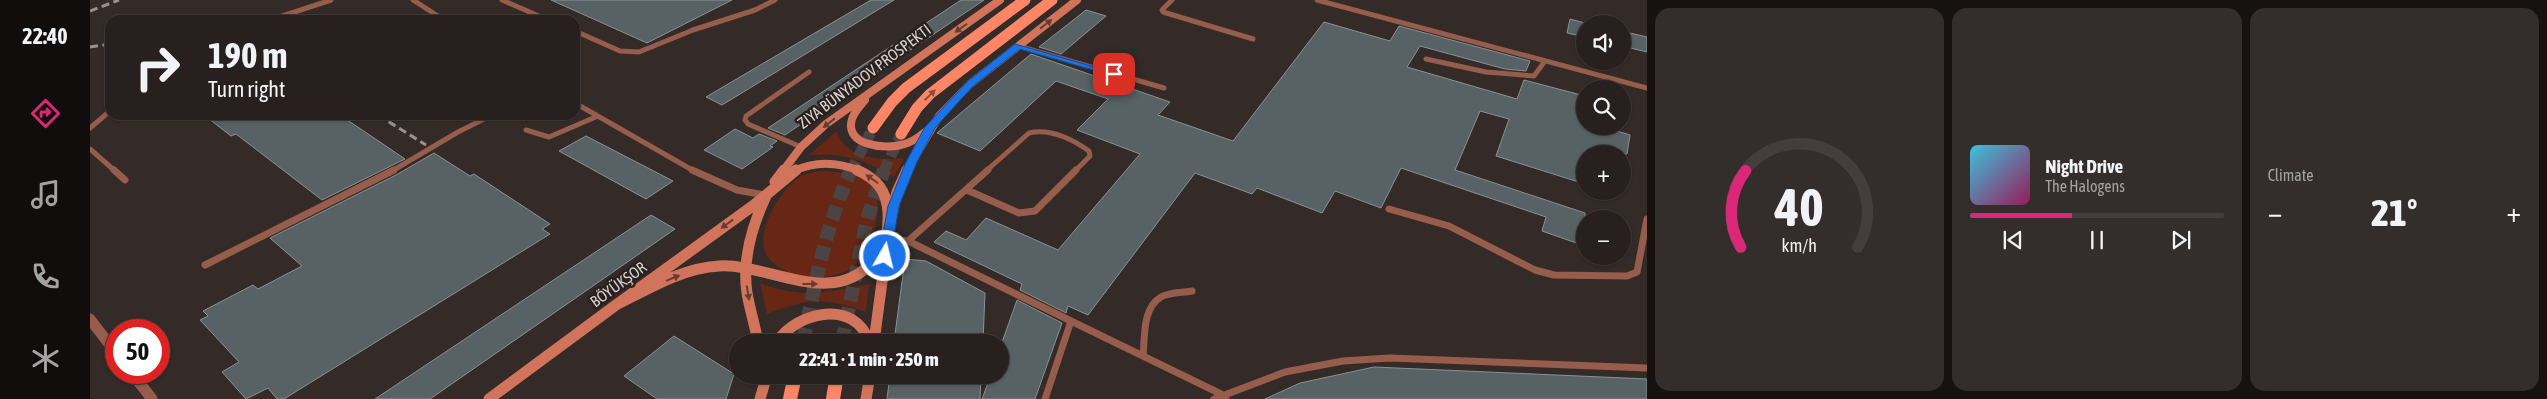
<!DOCTYPE html>
<html lang="en">
<head>
<meta charset="utf-8">
<style>
	:root { --surface:#27201f; --page:#332d2c; --text:#f1f3f6; --muted:#a4a3a4; --line:#433e3d; --accent:#db2777 }
	body { margin:0; font-family:"Asap Condensed",sans-serif; background:var(--page); color:var(--text); height:100vh; display:flex; flex-direction:column; font-size:19px; white-space:nowrap }
	* { box-sizing:border-box; margin:0 }
	p { font-size:16px; color:var(--muted) }
	.icon { flex:none; width:28px; height:28px; fill:none; stroke:currentColor; stroke-width:2; stroke-linecap:round; stroke-linejoin:round }
	.map { position:relative; flex:1; overflow:hidden }
	.details { display:flex; flex-direction:column; gap:8px; padding:8px; background:#151211; width:900px }
	.details>* { flex:none }
	.hud { position:absolute; left:15px; top:15px; width:475px; height:105px; border-radius:15px; box-shadow:0 1px 4px #0004,0 0 0 1px var(--line); background:#27201f; color:var(--text); overflow:hidden }
	.fabs { position:absolute; left:1486px; top:15px; display:grid; gap:10px }
	.fabs a { display:grid; place-items:center; width:55px; height:55px; border-radius:50%; background:var(--surface); box-shadow:0 1px 4px #0004,0 0 0 1px var(--line); font-size:25px }
	.speed { position:absolute; left:15px; top:319px; display:flex; gap:10px; font-size:25px; font-weight:700; text-align:center }
	.speed>* { display:grid; place-content:center; width:65px; height:65px; border-radius:50%; background:var(--surface); box-shadow:0 1px 4px #0004,0 0 0 1px var(--line); line-height:1 }
	.speed .limit { border:8px solid #d22; background:#fff; color:#111 }
	.pin { position:absolute; display:grid; place-items:center; width:42px; height:42px; color:#fff; margin:-21px; border-radius:10px; box-shadow:0 2px 8px #0006 }
	.me { position:absolute; width:55px; margin:-28px; rotate:8deg; stroke-linejoin:round; filter:drop-shadow(0 0 4px #0008) }
	.turn { display:flex; align-items:center; gap:18px; height:105px; padding:0 20px; font-size:22px }
	.turn .icon { width:65px; height:65px; stroke-width:2.5 }
	.turn b { display:block; font-size:35px; line-height:42px }
	.big { font-size:38px; font-weight:800; line-height:1.1 }
	.details .tile { flex:1; display:flex; flex-direction:column; justify-content:center; gap:8px; min-width:0; padding:0 18px; border-radius:15px; background:var(--page) }
	.details .dial { align-items:center; gap:0 }
	.dial svg { height:130px; overflow:visible; fill:none; stroke:var(--line); stroke-width:7; stroke-linecap:round; text-anchor:middle }
	.dial text { fill:var(--text); stroke:none }
	.song { display:flex; align-items:center; gap:15px }
	.cover { width:60px; height:60px; border-radius:8px; background:linear-gradient(135deg,hsl(190 70% 55%),hsl(330 70% 35%)) }
	.played { height:5px; border-radius:2px; background:linear-gradient(90deg,var(--accent) 40%,var(--line) 40%) }
	.keys { display:flex; justify-content:space-around; direction:ltr }
	.heat { display:flex; justify-content:space-between; align-items:center; font-size:28px; direction:ltr }
	.details .tiles { flex:1; display:grid; gap:8px; grid-template-columns:repeat(3,1fr) }
	.trip { position:absolute; left:639px; top:334px; width:280px; height:50px; border-radius:25px; background:var(--surface); box-shadow:0 1px 4px #0004,0 0 0 1px var(--line); font-weight:800; line-height:50px; text-align:center }
	main { display:flex; flex:1; min-height:0 }
	.tab-bar { display:flex; flex-direction:column; width:90px; justify-content:space-around; align-items:center; background:#100d0c; color:var(--muted) }
	.tab-bar .icon { width:35px; height:35px }
	.tab-bar .current { color:var(--accent) }
	.tab-bar b { font-size:22px; color:var(--text) }
	.map>svg:first-child { display:block }
	.green { fill:#682614 }
	.building { fill:#586265; stroke:#879294 }
	.lines { fill:none; stroke-linecap:round; stroke-linejoin:round }
	.primary-tunnel-far1 { stroke:#4c4442; stroke-width:11; stroke-dasharray:11 5; stroke-linecap:butt }
	.primary-tunnel { stroke:#4c4442; stroke-width:14; stroke-dasharray:14 7; stroke-linecap:butt }
	.lane-far1 { stroke:#965c4c; stroke-width:5 }
	.lane { stroke:#965c4c; stroke-width:7 }
	.street { stroke:#965c4c; stroke-width:11 }
	.secondary-far1 { stroke:#d1745b; stroke-width:8 }
	.secondary { stroke:#d1745b; stroke-width:11 }
	.primary-far1 { stroke:#fe8566; stroke-width:11 }
	.primary { stroke:#fe8566; stroke-width:14 }
	.rail { stroke:#98918f; stroke-width:3; stroke-dasharray:8 4.5; stroke-linecap:butt }
	.oneway { fill:#643e34 }
	.oneway2 { fill:#894e3f }
	.route { fill:#1a73e8; stroke:#114b97 }
	.labels { text-anchor:middle; dominant-baseline:central; stroke-width:5; stroke-linejoin:round; paint-order:stroke }
	.street-label { font-size:16px; fill:#d7d1d0; stroke:#2a211f }
</style>
</head>
<body>
<main>
<nav class="tab-bar">
<b>22:40</b>
<svg class="icon current" aria-label="directions" viewBox="0 0 24 24"><path d="M12 3l9 9-9 9-9-9zM9 14v-3h6M13 9l2 2-2 2"/></svg>
<svg class="icon" aria-label="music" viewBox="0 0 24 24"><path d="M9 18V5l10-2v13"/><circle cx="6" cy="18" r="3"/><circle cx="16" cy="16" r="3"/></svg>
<svg class="icon" aria-label="phone" viewBox="0 0 24 24"><path d="M5 4h4l2 5-3 2q2 4 5 5l2-3 5 2v4C11 20 4 13 5 4z"/></svg>
<svg class="icon" aria-label="climate" viewBox="0 0 24 24"><path d="M12 3v18M4 7l16 10M4 17L20 7"/></svg>
</nav>
<div class="map">
<svg width="1557" height="399" viewBox="0 0 1557 399">
	<rect width="100%" height="100%" fill="#342b29"/>
	<path class="green" d="M747,131C753,158 791,161 814,158L804,177C774,159 754,153 719,155Z
		M733,171C771,173 795,180 786,223C779,261 758,280 718,277C704,276 683,268 676,254C665,232 690,190 708,178C715,173 725,172 733,171Z
		M670,283C710,299 739,292 779,284L776,312C734,297 719,298 677,314Z"/>
	<path class="building" d="M461,0H642L557,43Z
		M781,0H804L632,105L616,97Z
		M871,0H894L695,135L678,128Z
		M996,10L1016,16L971,54L949,47Z
		M1480,19L1495,23V37L1477,33Z
		M1234,22L1300,41L1309,26L1440,61L1436,71L1415,69L1330,46L1317,67L1427,99L1434,80L1495,96V126H1511L1540,135L1537,154H1495V184L1406,156L1419,119L1390,111L1365,170L1495,213V246L1452,231L1456,217L1311,168L1291,208L1245,191L1232,213L1167,188L1162,194L1105,173L998,315L978,306L976,313L930,290L932,284L844,242L856,231L876,240L896,218L968,250L1050,154L987,130L1018,99L966,81L890,151L847,133L941,54L1080,102L1068,115L1143,141Z
		M1532,31L1557,37V52L1532,46Z
		M114,115H250L315,159L232,200L146,134L141,136Z
		M645,129L663,138L669,134L687,141L680,146L683,147L652,169L614,150Z
		M496,136L583,181L556,199L469,151Z
		M344,153L380,176L384,174L460,224L452,229L460,234L194,399H187L178,388L156,399L132,372L149,362L110,320L118,316L113,311L163,285L168,289L212,266L180,238L306,175Z
		M561,215L585,229L340,399H285Z
		M815,259L836,261L895,293L893,342H804Z
		M927,300L972,323L945,399H892L901,375H910V348Z
		M584,336L644,374L636,399H567L534,376Z
		M1284,367L1557,379V399H1175L1210,383Z
		M800,375H891L890,399H797Z"/>
	<g class="lines">
		<path class="primary-tunnel-far1" d="M761,171L783,128
			M794,171L811,134"/>
		<path class="primary-tunnel" d="M713,342C725,283 736,225 761,170
			M752,342L777,219L794,170"/>
		<path class="lane-far1" d="M323,0L354,20
			M412,0L458,20
			M1082,0L1072,10L1073,12L1163,39
			M1227,0L1557,88
			M180,20L241,0
			M485,31L530,51L549,52L603,30L665,10L685,0
			M928,46L1074,88
			M1336,59L1396,72L1444,76L1455,61
			M485,103L604,171
			M0,128L20,111
			M436,130L459,137L508,116
			M711,147L658,124L655,120L656,116L719,72
			M0,149L25,171
			M302,171L368,132L402,115
			M896,171L939,133C960,128 982,139 999,151L1000,156L985,171"/>
		<path class="lane" d="M24,170L35,180
			M602,170L647,190L675,195
			M877,190L929,213L945,211L986,170
			M1299,209L1359,226L1445,270L1464,275L1537,276L1547,272L1557,219
			M797,239L818,241L981,321L955,399
			M818,241L898,170
			M115,265L304,170
			M981,321L1131,394L1136,399
			M1053,356C1055,338 1052,308 1071,297C1080,292 1092,293 1102,291
			M1124,399L1195,372L1253,361L1300,358L1557,368"/>
		<path class="street" d="M0,319L26,353
			M41,372L62,399"/>
		<path class="secondary-far1" d="M775,100C770,106 764,112 762,119C754,146 795,149 811,145C821,143 828,138 835,132
			M693,171L711,147L736,124L910,0
			M704,171C725,161 748,162 770,171
			M817,171L849,116L880,84L987,0"/>
		<path class="secondary" d="M685,182L694,170
			M802,215L807,192L817,170
			M526,305L664,205L706,170
			M526,305C558,289 592,268 629,266C679,263 743,310 784,260C795,246 799,230 798,213C797,191 787,179 767,170
			M523,307L526,305
			M668,342C665,326 660,310 657,293C652,260 662,226 676,196
			M687,342C707,311 766,299 779,342
			M784,342L797,244
			M399,399L526,305
			M670,399L677,375
			M776,399L780,375"/>
		<path class="primary-far1" d="M783,128L802,102L816,88L935,0
			M811,134L827,108L840,94L962,0"/>
		<path class="primary" d="M700,399L705,375
			M743,399L747,375"/>
		<path class="rail" d="M0,11L29,0
			M0,47L20,44
			M288,115L336,145"/>
	</g>
	<defs><path id="oneway-solid" d="M-6-.8H1V-3.2L6.5 0L1 3.2V.8H-6Z" transform="scale(1.25)"/></defs>
	<g class="oneway">
		<use href="#oneway-solid" transform="translate(956 24) rotate(-38)"/>
		<use href="#oneway-solid" transform="translate(871 28) rotate(145)"/>
		<use href="#oneway-solid" transform="translate(739 123) rotate(142)"/>
		<use href="#oneway-solid" transform="translate(782 179) rotate(-145)"/>
		<use href="#oneway-solid" transform="translate(637 224) rotate(144)"/>
		<use href="#oneway-solid" transform="translate(583 278) rotate(-22)"/>
		<use href="#oneway-solid" transform="translate(720 284)"/>
		<use href="#oneway-solid" transform="translate(658 293) rotate(81)"/>
	</g>
	<use class="oneway2" href="#oneway-solid" transform="translate(840 95) rotate(-44)"/>
	<path class="route" d="M925,44L1029,74L1024,76L930,49L883,86L845,128L827,162L809,206L801,256L795,260L791,259L789,256L798,206L816,162L835,127L877,82Z"/>
	<g class="labels">
		<g class="street-label">
			<text transform="translate(774 76) rotate(-37)">ZIYA BÜNYADOV PROSPEKTI</text>
			<text transform="translate(528 284) rotate(-36)">BÖYÜKŞOR</text>
		</g>
	</g>
</svg>
<div class="fabs">
<a><svg class="icon" aria-label="sound" viewBox="0 0 24 24"><path d="M4 9h4l5-4v14l-5-4H4zM17 9q2 3 0 6"/></svg></a>
<a><svg class="icon" aria-label="search" viewBox="0 0 24 24"><circle cx="10" cy="10" r="6"/><path d="M15 15l6 6"/></svg></a>
<a>+</a>
<a>−</a>
</div>
<div class="speed"><div class="limit">50</div></div>
<div class="pin" style="left:1024px;top:74px;background:#d93025"><svg class="icon" aria-label="arrive" viewBox="0 0 24 24"><path d="M6 21V4h12l-3 4 3 4H6"/></svg></div>
<svg class="me" style="left:795px;top:256px" viewBox="-20 -20 40 40"><circle r="17" fill="#1a73e8" stroke="#fff" stroke-width="3"/><path d="M0-11L8 9 0 5-8 9z" fill="#fff"/></svg>
<div class="trip">22:41 · 1 min · 250 m</div>
<div class="hud">
<div class="turn"><svg class="icon" aria-label="right" viewBox="0 0 24 24"><path d="M7 20v-9h11M14 6l5 5-5 5"/></svg><div><b>190 m</b>Turn right</div></div>
</div>
</div>
<section class="details">
<div class="tiles">
<div class="tile dial"><svg viewBox="0 0 100 80">
<path d="M14 69A42 42 0 1 1 86 69"/>
<path d="M14 69A42 42 0 0 1 17 22" stroke="#db2777"/>
<text x="50" y="56" font-size="32" font-weight="700">40</text>
<text x="50" y="72" font-size="11">km/h</text>
</svg></div>
<div class="tile">
<div class="song"><i class="cover"></i><div><b>Night Drive</b><p>The Halogens</p></div></div>
<div class="played"></div>
<div class="keys"><svg class="icon" aria-label="previous" viewBox="0 0 24 24"><path d="M18 5L8 12l10 7zM5 5v14"/></svg><svg class="icon" aria-label="pause" viewBox="0 0 24 24"><path d="M8 5v14M16 5v14"/></svg><svg class="icon" aria-label="next" viewBox="0 0 24 24"><path d="M6 5l10 7-10 7zM19 5v14"/></svg></div>
</div>
<div class="tile"><p>Climate</p>
<div class="heat"><a>−</a><b class="big">21°</b><a>+</a></div>
</div>
</div>
</section>
</main>
</body>
</html>
